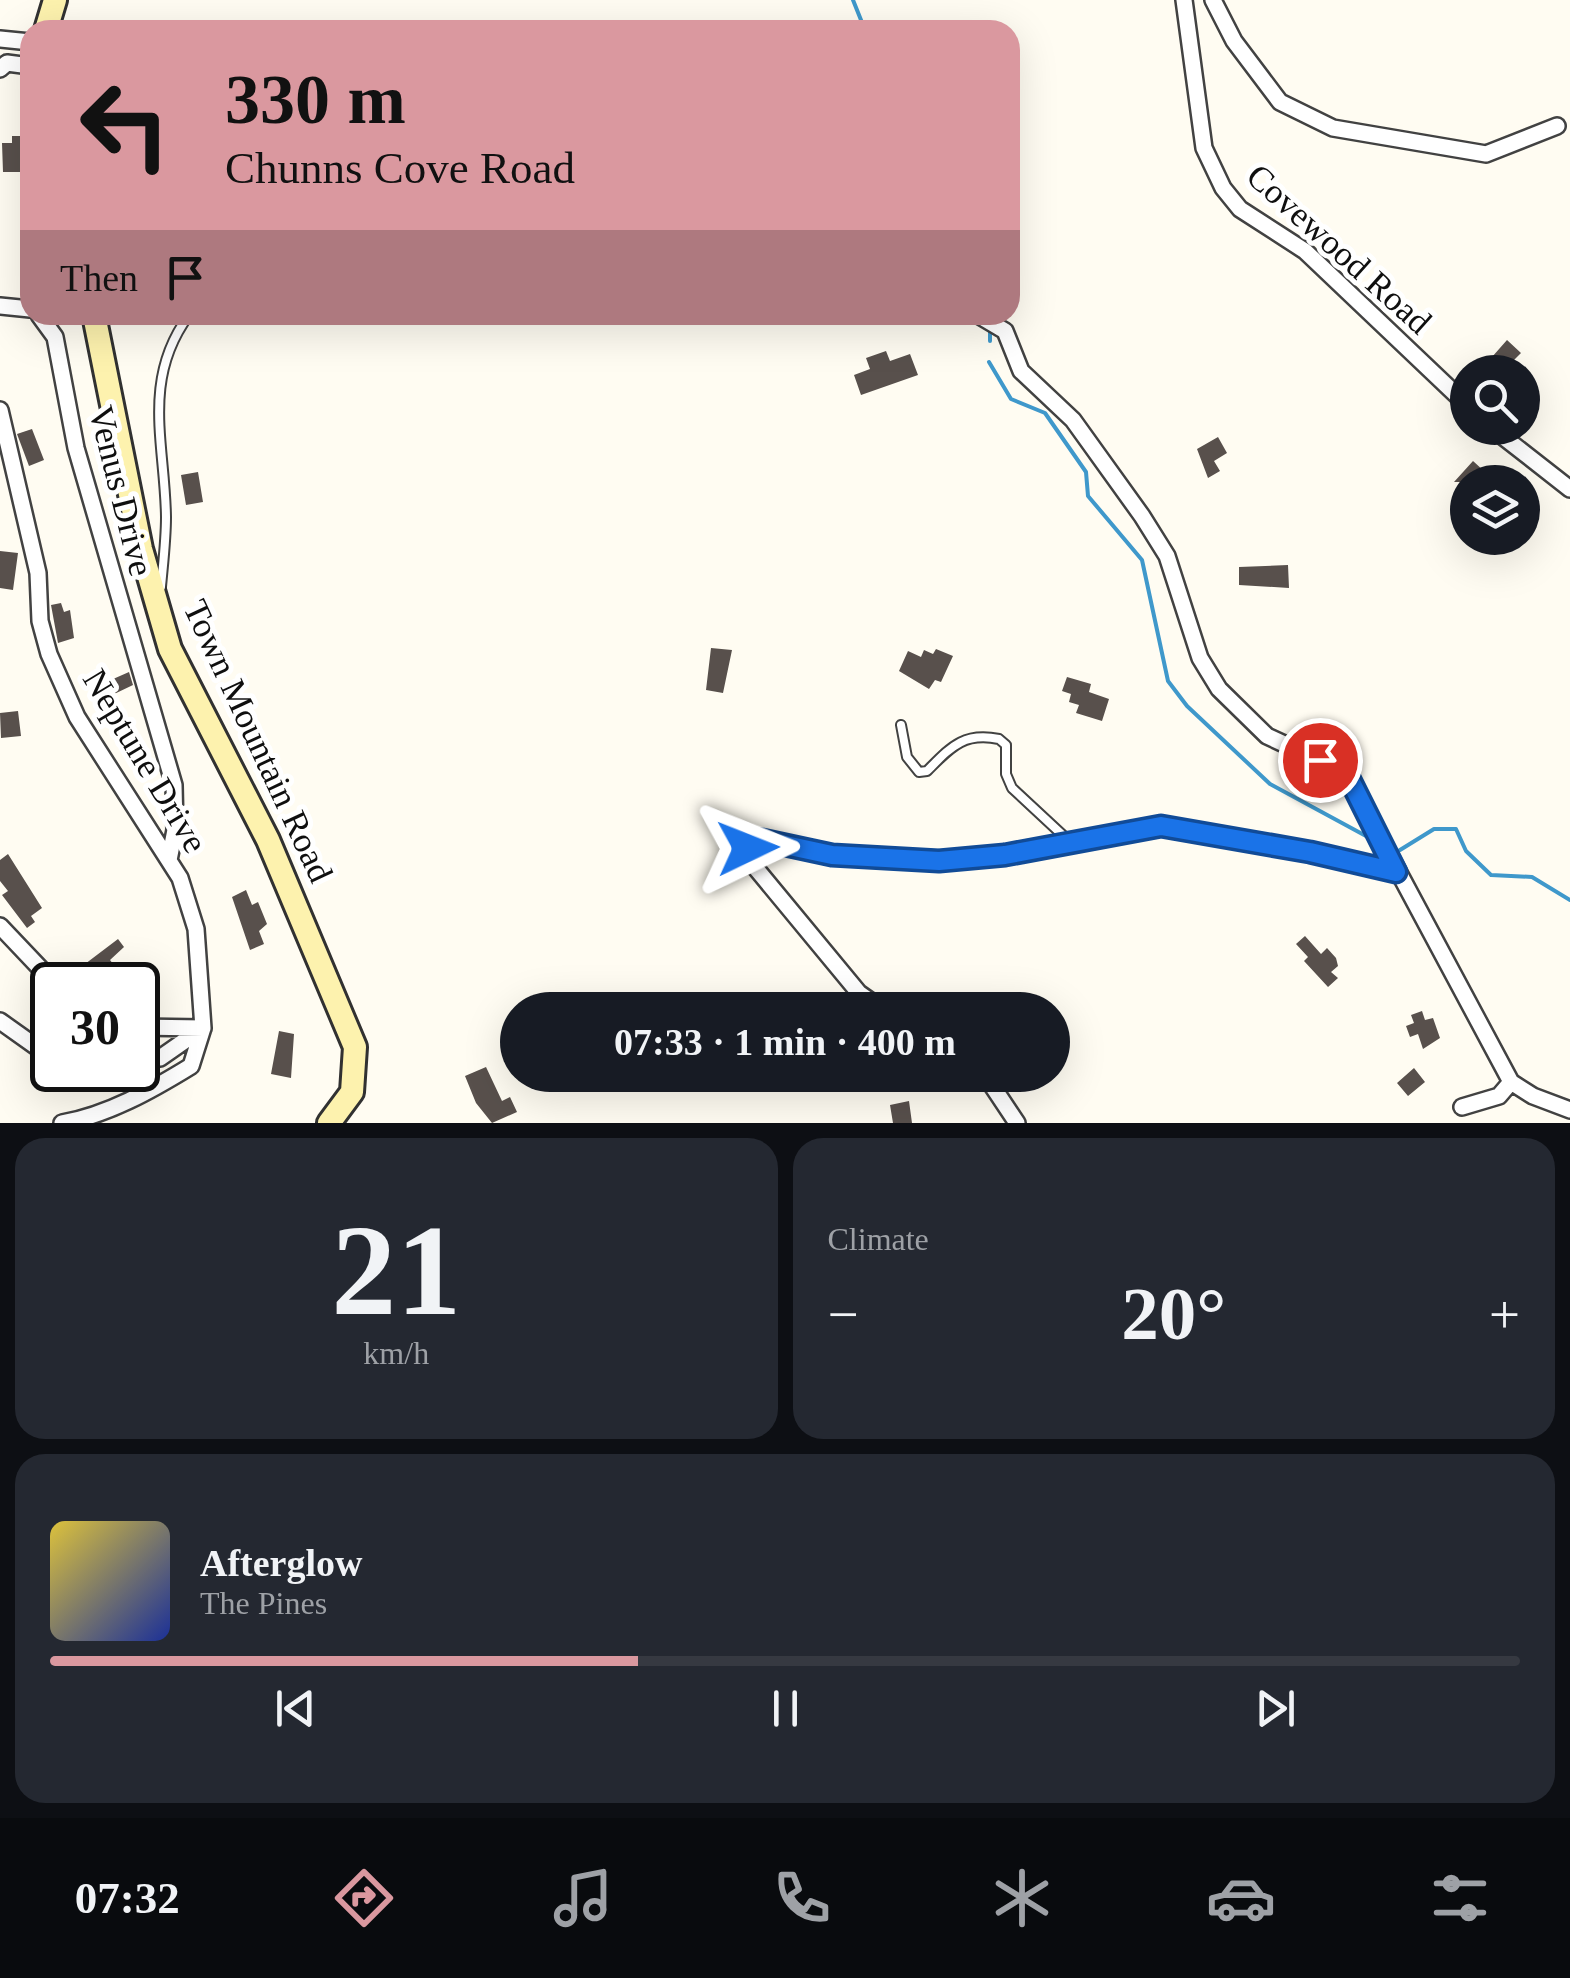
<!DOCTYPE html>
<html lang="en">
<head>
<meta charset="utf-8">
<style>
	:root { --surface:#171b24; --page:#242831; --text:#f1f3f6; --muted:#9ea1a6; --line:#363941; --accent:#da989f }
	body { margin:0; font-family:Georgia,serif; background:var(--page); color:var(--text); height:100vh; display:flex; flex-direction:column; font-size:38px; white-space:nowrap }
	* { box-sizing:border-box; margin:0 }
	p { font-size:32px; color:var(--muted) }
	.icon { flex:none; width:55px; height:55px; fill:none; stroke:currentColor; stroke-width:2; stroke-linecap:round; stroke-linejoin:round }
	.map { position:relative; height:1123px; overflow:hidden }
	.details { display:flex; flex-direction:column; gap:15px; padding:15px; background:#0d0f14; flex:1 }
	.details>* { flex:none }
	.guide { position:absolute; left:20px; top:20px; width:1000px; height:305px; border-radius:30px; box-shadow:0 10px 40px #0002; background:#da989f; color:#111; overflow:hidden }
	.fabs { position:absolute; left:1450px; top:355px; display:grid; gap:20px }
	.fabs a { display:grid; place-items:center; width:90px; height:90px; border-radius:50%; background:var(--surface); box-shadow:0 10px 40px #0002; font-size:50px }
	.speed { position:absolute; left:30px; top:962px; display:flex; gap:20px; font-size:50px; font-weight:700; text-align:center }
	.speed>* { display:grid; place-content:center; width:130px; height:130px; border-radius:50%; background:var(--surface); box-shadow:0 10px 40px #0002; line-height:1 }
	.speed .limit { border:5px solid #111; border-radius:15px; background:#fff; color:#111 }
	.pin { position:absolute; display:grid; place-items:center; width:85px; height:85px; color:#fff; margin:-42px; border:5px solid #fff; border-radius:50%; box-shadow:0 2px 10px #0007 }
	.me { position:absolute; width:110px; margin:-55px; rotate:88deg; stroke-linejoin:round; filter:drop-shadow(0 0 8px #0008) }
	.turn { display:flex; align-items:center; gap:35px; height:210px; padding:0 40px; font-size:45px }
	.turn .icon { width:130px; height:130px; stroke-width:2.5 }
	.turn b { display:block; font-size:70px; line-height:85px }
	.then { display:flex; align-items:center; height:95px; padding:0 40px; background:#0003; gap:20px; font-size:38px }
	.big { font-size:75px; font-weight:700; line-height:1.1 }
	.details .card { flex:1; display:flex; flex-direction:column; justify-content:center; gap:15px; min-width:0; padding:0 35px; border-radius:30px; background:var(--page) }
	.details .dial { align-items:center; gap:0 }
	.dial b { font-size:130px; line-height:1 }
	.song { display:flex; align-items:center; gap:30px }
	.cover { width:120px; height:120px; border-radius:15px; background:linear-gradient(135deg,hsl(50 70% 55%),hsl(230 70% 35%)) }
	.played { height:10px; border-radius:5px; background:linear-gradient(90deg,var(--accent) 40%,var(--line) 40%) }
	.keys { display:flex; justify-content:space-around; direction:ltr }
	.heat { display:flex; justify-content:space-between; align-items:center; font-size:55px; direction:ltr }
	.details .tiles { flex:1; display:grid; gap:15px; grid-template-columns:1fr 1fr }
	.card:last-child { grid-column:span 2 }
	.trip { position:absolute; left:500px; top:992px; width:570px; height:100px; border-radius:50px; background:var(--surface); box-shadow:0 10px 40px #0002; font-weight:700; line-height:100px; text-align:center }
	.dock { display:flex; height:160px; justify-content:space-around; align-items:center; background:#090b0e; color:var(--muted) }
	.dock .icon { width:70px; height:70px }
	.dock .on { color:var(--accent) }
	.dock b { font-size:45px; color:var(--text) }
	.map>svg:first-child { display:block }
	.lines { fill:none; stroke-linecap:round; stroke-linejoin:round }
	.stream { stroke:#3f98cb; stroke-width:4 }
	.building { fill:#58504c }
	.lane-casing { stroke:#424242; stroke-width:12 }
	.street-casing { stroke:#424242; stroke-width:20 }
	.secondary-casing { stroke:#313131; stroke-width:28 }
	.lane { stroke:#fff; stroke-width:8 }
	.street { stroke:#fff; stroke-width:15 }
	.secondary { stroke:#fdf2ae; stroke-width:22 }
	.route-casing { stroke:#114b97; stroke-width:25 }
	.route { stroke:#1a73e8; stroke-width:18 }
	.labels { text-anchor:middle; dominant-baseline:central; stroke-width:10; stroke-linejoin:round; paint-order:stroke }
	.street-label { font-size:35px; fill:#0f0f0f; stroke:#fff }
</style>
</head>
<body>
<div class="map">
<svg width="1570" height="1123" viewBox="0 0 1570 1123">
	<rect width="100%" height="100%" fill="#fffcf2"/>
	<g class="lines">
		<path class="stream" d="M853,0L865,30
			M990,329V341
			M989,362L1011,399L1045,413L1086,472L1088,496L1142,560L1168,681L1187,706L1270,784L1366,836
			M1400,850L1434,829H1456L1466,851L1491,875L1532,877L1570,900"/>
	</g>
	<path class="building" d="M12,136H26L27,166L20,167V172H3L2,143H12Z
		M1507,340L1521,353L1505,369L1492,357Z
		M886,351L890,361L910,354L918,375L861,395L854,375L870,369L866,358Z
		M32,429L44,460L29,466L17,434Z
		M1218,437L1227,453L1214,461L1220,471L1208,478L1197,449Z
		M1473,461L1496,482H1454Z
		M198,472L203,502L186,505L181,475Z
		M0,551L18,553L13,590L0,588Z
		M1288,565L1289,588L1239,585V567Z
		M61,603L64,612L70,610L74,638L58,643L51,605Z
		M711,648L732,650L723,693L706,690Z
		M936,649L953,656L941,682L935,680L929,689L899,671L908,651L921,657L924,650L933,654Z
		M129,672L133,685L110,696L104,683Z
		M1067,677L1091,684L1089,692L1109,699L1102,721L1076,713L1079,705L1069,702L1071,694L1062,691Z
		M18,711L21,736L1,738L0,713Z
		M8,854L42,908L31,916L35,922L27,928L2,895L8,891L0,881V860Z
		M246,890L252,905L258,902L267,924L259,931L264,944L250,950L232,897Z
		M1305,936L1321,954L1327,948L1336,958L1338,966L1331,972L1338,978L1328,987L1304,961L1308,957L1296,944Z
		M118,939L124,947L110,960L117,969L96,985H83L85,964Z
		M1422,1011L1425,1020L1433,1018L1440,1038L1423,1049L1418,1034L1410,1037L1406,1026L1414,1023L1411,1015Z
		M279,1031L294,1034L291,1078L271,1074Z
		M486,1067L502,1101L510,1097L517,1112L492,1123L476,1103L465,1076Z
		M1414,1068L1425,1082L1408,1096L1397,1083Z
		M909,1101L912,1123H893L890,1105Z"/>
	<g class="lines">
		<g class="lane-casing">
			<path id="lane" d="M161,587C163,564 166,540 166,517C165,444 141,380 189,315
				M901,725L907,757L919,772L927,771C951,747 963,732 999,739L1006,745V774L1012,788L1069,841"/>
		</g>
		<g class="street-casing">
			<path id="street" d="M1184,0L1204,148L1223,188L1240,209L1305,251L1468,406
				M1213,0L1234,41L1280,102L1333,128L1486,154L1557,126
				M0,39L30,42
				M0,69L7,63L30,66
				M0,306L30,309
				M39,315L55,337L76,448L174,785L175,830L169,860
				M978,315L1005,331L1021,371L1073,420L1142,516L1167,556L1200,658L1219,689L1267,736L1345,772L1511,1082L1533,1096L1570,1110
				M0,410L38,573L40,621L49,654L77,717L180,878L196,929L203,1028L160,1058L138,1059
				M1492,428L1570,489
				M0,926L56,985
				M883,1010L859,993L754,866L748,852L751,841L832,855L939,861L1005,855L1161,827L1309,852L1396,873
				M0,1021L52,1058
				M985,1075L1017,1123
				M1462,1107L1499,1096L1511,1082
				M62,1123C108,1115 152,1090 191,1066L203,1028L138,1027"/>
		</g>
		<g class="secondary-casing">
			<path id="secondary" d="M46,30L55,0
				M94,315L141,549L170,649L268,840L355,1047L352,1092L329,1123"/>
		</g>
		<use href="#lane" class="lane"/>
		<use href="#street" class="street"/>
		<use href="#secondary" class="secondary"/>
	</g>
	<g class="lines">
		<g class="route-casing">
			<path id="route" d="M748,848L751,841L762,840L832,855L939,861L1005,855L1161,826L1310,852L1396,872L1346,772L1320,760"/>
		</g>
		<use href="#route" class="route"/>
	</g>
	<g class="labels">
		<g class="street-label">
			<text transform="translate(1339 249) rotate(42)">Covewood Road</text>
			<text transform="translate(121 491) rotate(76)">Venus Drive</text>
			<text transform="translate(258 741) rotate(65)">Town Mountain Road</text>
			<text transform="translate(145 761) rotate(59)">Neptune Drive</text>
		</g>
	</g>
</svg>
<div class="fabs">
<a><svg class="icon" aria-label="search" viewBox="0 0 24 24"><circle cx="10" cy="10" r="6"/><path d="M15 15l6 6"/></svg></a>
<a><svg class="icon" aria-label="layers" viewBox="0 0 24 24"><path d="M12 4l9 5-9 5-9-5zM3 14l9 5 9-5"/></svg></a>
</div>
<div class="speed"><div class="limit">30</div></div>
<div class="pin" style="left:1320px;top:760px;background:#d93025"><svg class="icon" aria-label="arrive" viewBox="0 0 24 24"><path d="M6 21V4h12l-3 4 3 4H6"/></svg></div>
<svg class="me" style="left:748px;top:848px" viewBox="-20 -20 40 40"><path d="M0-17L14 15 0 8-14 15z" fill="#1a73e8" stroke="#fff" stroke-width="4"/></svg>
<div class="trip">07:33 · 1 min · 400 m</div>
<div class="guide">
<div class="turn"><svg class="icon" aria-label="left" viewBox="0 0 24 24"><path d="M17 20v-9H6M10 6l-5 5 5 5"/></svg><div><b>330 m</b>Chunns Cove Road</div></div>
<div class="then">Then<svg class="icon" aria-label="arrive" viewBox="0 0 24 24"><path d="M6 21V4h12l-3 4 3 4H6"/></svg></div>
</div>
</div>
<section class="details">
<div class="tiles">
<div class="card dial"><b>21</b><p>km/h</p></div>
<div class="card"><p>Climate</p>
<div class="heat"><a>−</a><b class="big">20°</b><a>+</a></div>
</div>
<div class="card">
<div class="song"><i class="cover"></i><div><b>Afterglow</b><p>The Pines</p></div></div>
<div class="played"></div>
<div class="keys"><svg class="icon" aria-label="previous" viewBox="0 0 24 24"><path d="M18 5L8 12l10 7zM5 5v14"/></svg><svg class="icon" aria-label="pause" viewBox="0 0 24 24"><path d="M8 5v14M16 5v14"/></svg><svg class="icon" aria-label="next" viewBox="0 0 24 24"><path d="M6 5l10 7-10 7zM19 5v14"/></svg></div>
</div>
</div>
</section>
<nav class="dock">
<b>07:32</b>
<svg class="icon on" aria-label="directions" viewBox="0 0 24 24"><path d="M12 3l9 9-9 9-9-9zM9 14v-3h6M13 9l2 2-2 2"/></svg>
<svg class="icon" aria-label="music" viewBox="0 0 24 24"><path d="M9 18V5l10-2v13"/><circle cx="6" cy="18" r="3"/><circle cx="16" cy="16" r="3"/></svg>
<svg class="icon" aria-label="phone" viewBox="0 0 24 24"><path d="M5 4h4l2 5-3 2q2 4 5 5l2-3 5 2v4C11 20 4 13 5 4z"/></svg>
<svg class="icon" aria-label="climate" viewBox="0 0 24 24"><path d="M12 3v18M4 7l16 10M4 17L20 7"/></svg>
<svg class="icon" aria-label="car" viewBox="0 0 24 24"><path d="M5 17H2v-5l4-1 3-4h7l3 4 3 1v5h-3M9 17h6M6 11h13"/><circle cx="7" cy="17" r="2"/><circle cx="17" cy="17" r="2"/></svg>
<svg class="icon" aria-label="filters" viewBox="0 0 24 24"><path d="M4 7h16M4 17h16"/><circle cx="9" cy="7" r="2"/><circle cx="15" cy="17" r="2"/></svg>
</nav>
</body>
</html>
